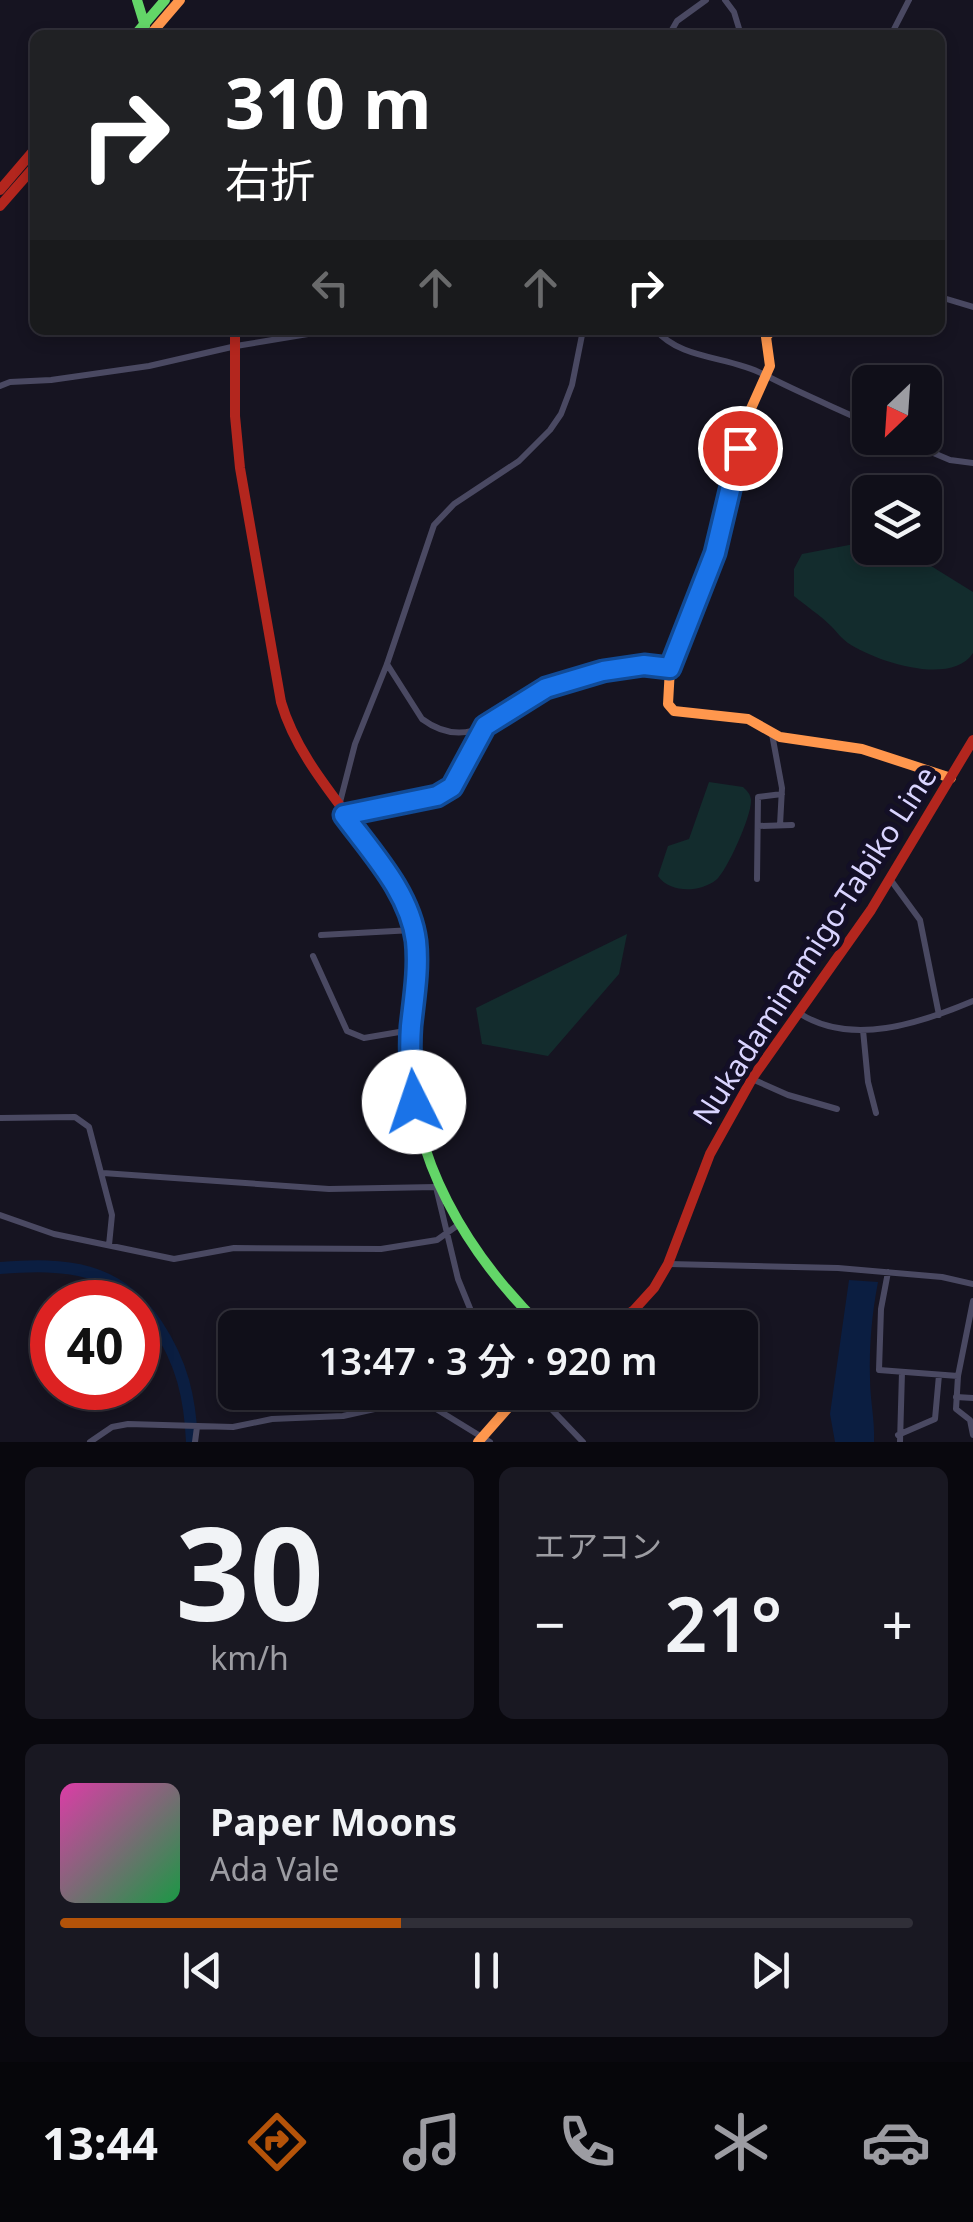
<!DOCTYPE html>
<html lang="ja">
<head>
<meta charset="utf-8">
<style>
	:root { --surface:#100f19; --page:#191822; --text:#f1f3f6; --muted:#9c9ca2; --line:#302f38; --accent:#b45309 }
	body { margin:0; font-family:"Noto Sans","Noto Sans JP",sans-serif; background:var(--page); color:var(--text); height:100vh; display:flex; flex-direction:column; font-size:38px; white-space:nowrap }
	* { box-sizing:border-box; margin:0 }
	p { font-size:32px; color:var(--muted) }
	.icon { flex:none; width:55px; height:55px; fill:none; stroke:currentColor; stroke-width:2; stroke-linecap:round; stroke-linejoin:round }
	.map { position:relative; height:1442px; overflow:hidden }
	.sheet { display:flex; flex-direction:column; gap:25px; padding:25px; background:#09080e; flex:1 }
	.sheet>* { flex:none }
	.guide { position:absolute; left:30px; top:30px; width:915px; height:305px; border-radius:15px; box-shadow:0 5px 15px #0003,0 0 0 2px var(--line); background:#202124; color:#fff; overflow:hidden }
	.needle { width:65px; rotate:205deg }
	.tools { position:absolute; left:852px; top:365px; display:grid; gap:20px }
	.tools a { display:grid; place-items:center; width:90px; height:90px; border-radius:15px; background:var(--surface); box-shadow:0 5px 15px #0003,0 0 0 2px var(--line); font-size:50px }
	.speed { position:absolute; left:30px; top:1280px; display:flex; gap:20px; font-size:50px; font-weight:700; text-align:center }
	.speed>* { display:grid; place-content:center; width:130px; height:130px; border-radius:50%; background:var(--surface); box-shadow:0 5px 15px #0003,0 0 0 2px var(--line); line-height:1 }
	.speed .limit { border:15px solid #d22; background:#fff; color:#111 }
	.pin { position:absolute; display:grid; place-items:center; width:85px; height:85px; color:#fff; margin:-42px; border:5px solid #fff; border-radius:50%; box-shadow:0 2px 10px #0007 }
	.me { position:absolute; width:110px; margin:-55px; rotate:356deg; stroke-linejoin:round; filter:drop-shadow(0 0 8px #0008) }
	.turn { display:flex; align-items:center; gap:35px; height:210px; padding:0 30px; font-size:45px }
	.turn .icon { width:130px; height:130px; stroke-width:2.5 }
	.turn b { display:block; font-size:70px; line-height:85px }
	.lanes { display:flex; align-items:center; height:95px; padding:0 30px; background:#0003; justify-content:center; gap:50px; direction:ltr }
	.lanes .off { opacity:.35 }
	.big { font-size:75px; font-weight:600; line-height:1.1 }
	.sheet .widget { flex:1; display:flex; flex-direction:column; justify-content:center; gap:15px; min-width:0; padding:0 35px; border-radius:15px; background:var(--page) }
	.sheet .dial { align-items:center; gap:0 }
	.dial b { font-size:130px; line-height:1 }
	.song { display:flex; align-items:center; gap:30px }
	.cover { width:120px; height:120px; border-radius:15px; background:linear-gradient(135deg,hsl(320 70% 55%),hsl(140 70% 35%)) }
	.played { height:10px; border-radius:5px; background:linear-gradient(90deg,var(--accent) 40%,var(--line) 40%) }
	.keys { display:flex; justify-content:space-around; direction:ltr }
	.heat { display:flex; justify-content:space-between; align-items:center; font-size:55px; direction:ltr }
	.sheet .tiles { flex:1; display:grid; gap:25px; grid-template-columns:1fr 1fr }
	.widget:last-child { grid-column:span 2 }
	.trip { position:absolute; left:218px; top:1310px; width:540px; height:100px; border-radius:15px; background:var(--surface); box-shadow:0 5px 15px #0003,0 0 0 2px var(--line); font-weight:600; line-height:100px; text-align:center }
	.tabs { display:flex; height:160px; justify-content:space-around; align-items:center; background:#06060a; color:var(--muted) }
	.tabs .icon { width:70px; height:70px }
	.tabs .on { color:var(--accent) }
	.tabs b { font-size:45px; color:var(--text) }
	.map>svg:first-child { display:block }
	.green { fill:#132c2d }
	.water { fill:#0b1e41 }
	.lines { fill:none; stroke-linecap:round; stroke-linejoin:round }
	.river { stroke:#0b1e41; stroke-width:12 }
	.street { stroke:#4a4962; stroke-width:6 }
	.fast { stroke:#63d668; stroke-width:10 }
	.slow { stroke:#ff974d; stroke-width:10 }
	.jam { stroke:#b3261e; stroke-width:10 }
	.route-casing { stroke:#114b97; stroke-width:25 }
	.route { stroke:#1a73e8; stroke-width:18 }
	.labels { text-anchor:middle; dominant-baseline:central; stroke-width:10; stroke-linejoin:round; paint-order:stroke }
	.street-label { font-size:30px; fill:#d9d4ff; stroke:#130f26 }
</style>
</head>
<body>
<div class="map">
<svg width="973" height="1442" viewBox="0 0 973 1442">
	<rect width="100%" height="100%" fill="#161421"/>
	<path class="green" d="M870,541V548H902L973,592V653C951,687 875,661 848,643C841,638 837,632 831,626C820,615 806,606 794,596V569L802,554Z
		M709,782L743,787C747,791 750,793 751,800C752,815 727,871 716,880C699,893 670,893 658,876L668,846L689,839Z
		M627,934L619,974L548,1056L482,1044L476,1008Z"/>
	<path class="water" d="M849,1280L878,1282C872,1313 869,1346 870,1378C870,1400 875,1420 874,1442H835L830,1414Z"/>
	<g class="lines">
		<path class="river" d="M0,1268C66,1263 118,1266 157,1325C182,1363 190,1397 192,1442"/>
		<path class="street" d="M725,0L734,12L741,35
			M669,35L677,21L706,0
			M891,35L909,0
			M940,297L973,307
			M656,330C681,360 729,356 763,374C797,392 834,407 870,424
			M0,386L10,382L51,380L149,366L236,346L332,330
			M898,438L950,460L973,463
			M387,664L422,719C472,756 506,708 548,688C584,670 630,664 670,668
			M772,734L782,788L780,825
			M339,806L355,744L387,664L434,525L454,504L519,461L550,430L561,414L572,385L583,330
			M345,815L437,796L452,787L484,728
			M758,826L792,825
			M757,879L758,797L782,794
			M890,879L920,920L939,1015
			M321,935L413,930
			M313,956L347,1031L364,1038L411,1030
			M799,1013C851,1047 921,1023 973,1001
			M863,1030L868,1082L876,1113
			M752,1079L788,1095L837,1109
			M0,1118L75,1117L89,1127L112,1215L109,1245
			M103,1173L329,1189L436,1187L458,1279L478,1328
			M0,1215L54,1234L174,1259L234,1248L381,1249L437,1240L458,1225
			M669,1264L838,1268L942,1277L973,1284
			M888,1272L881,1309L879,1370L958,1376L956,1409L970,1420L973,1435
			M958,1376L973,1301
			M535,1392L583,1442
			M956,1397L973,1398
			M898,1435L935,1419L939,1375
			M90,1442L112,1427L128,1424L233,1427L272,1419L343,1416L388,1406L415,1403L433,1407L490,1442
			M195,1442L197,1427
			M900,1442L902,1372"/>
		<path class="fast" d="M137,0L145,26
			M135,35L165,0
			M411,1049C407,1156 468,1255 543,1328"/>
		<path class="slow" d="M150,35L180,0
			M772,330L766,337L770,366L749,413L715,553L670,668L668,704L674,711L748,719L780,737L862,749L951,778
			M478,1442L522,1392"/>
		<path class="jam" d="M0,190L35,149
			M0,206L35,166
			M235,330V416L240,468L281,702C307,791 400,852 415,942C421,977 413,1014 411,1049
			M608,1328L634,1310L654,1288L668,1264L710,1154L753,1077L871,910L973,740"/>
	</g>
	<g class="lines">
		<g class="route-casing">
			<path id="route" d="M414,1102C411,1077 409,1052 411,1026C414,998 419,969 416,941C410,893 372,853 344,815L437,796L452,787L485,726L546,688L603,671L644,665L670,668L715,553L740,448"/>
		</g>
		<use href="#route" class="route"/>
	</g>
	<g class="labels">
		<g class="street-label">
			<text transform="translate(814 945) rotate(-57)">Nukadaminamigo-Tabiko Line</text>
		</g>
	</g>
</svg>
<div class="tools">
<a><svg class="needle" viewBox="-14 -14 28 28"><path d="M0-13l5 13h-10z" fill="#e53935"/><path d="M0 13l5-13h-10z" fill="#9c9ca2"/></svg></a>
<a><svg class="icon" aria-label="layers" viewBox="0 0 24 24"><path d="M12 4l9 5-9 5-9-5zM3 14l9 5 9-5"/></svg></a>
</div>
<div class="speed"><div class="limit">40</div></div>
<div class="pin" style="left:740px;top:448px;background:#d93025"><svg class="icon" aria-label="arrive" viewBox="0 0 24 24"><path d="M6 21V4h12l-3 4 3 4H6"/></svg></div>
<svg class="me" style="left:414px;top:1102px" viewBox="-20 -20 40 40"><circle r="19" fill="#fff"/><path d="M0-13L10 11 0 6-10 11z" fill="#1a73e8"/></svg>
<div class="trip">13:47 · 3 分 · 920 m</div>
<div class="guide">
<div class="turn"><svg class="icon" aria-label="right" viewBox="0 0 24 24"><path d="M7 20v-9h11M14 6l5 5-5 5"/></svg><div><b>310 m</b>右折</div></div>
<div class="lanes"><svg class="icon off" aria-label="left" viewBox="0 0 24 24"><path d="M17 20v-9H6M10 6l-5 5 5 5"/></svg><svg class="icon off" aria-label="ahead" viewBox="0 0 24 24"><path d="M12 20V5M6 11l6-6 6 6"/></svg><svg class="icon off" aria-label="ahead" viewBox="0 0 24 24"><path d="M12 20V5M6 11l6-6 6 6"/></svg><svg class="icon" aria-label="right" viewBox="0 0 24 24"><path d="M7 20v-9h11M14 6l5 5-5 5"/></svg></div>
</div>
</div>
<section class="sheet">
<div class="tiles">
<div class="widget dial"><b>30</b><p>km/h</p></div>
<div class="widget"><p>エアコン</p>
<div class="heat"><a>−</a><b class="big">21°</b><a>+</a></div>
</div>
<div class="widget">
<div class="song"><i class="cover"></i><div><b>Paper Moons</b><p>Ada Vale</p></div></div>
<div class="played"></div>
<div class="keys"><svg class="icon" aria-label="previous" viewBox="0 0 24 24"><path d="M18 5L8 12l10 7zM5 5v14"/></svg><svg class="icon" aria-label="pause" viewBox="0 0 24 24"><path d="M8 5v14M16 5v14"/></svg><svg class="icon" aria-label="next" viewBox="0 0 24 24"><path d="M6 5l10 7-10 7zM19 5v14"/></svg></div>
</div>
</div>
</section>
<nav class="tabs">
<b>13:44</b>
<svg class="icon on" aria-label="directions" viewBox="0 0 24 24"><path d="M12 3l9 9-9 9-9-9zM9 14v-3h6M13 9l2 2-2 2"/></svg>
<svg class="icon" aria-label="music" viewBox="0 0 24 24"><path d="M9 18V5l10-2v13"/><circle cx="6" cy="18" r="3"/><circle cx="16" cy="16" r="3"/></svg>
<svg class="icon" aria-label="phone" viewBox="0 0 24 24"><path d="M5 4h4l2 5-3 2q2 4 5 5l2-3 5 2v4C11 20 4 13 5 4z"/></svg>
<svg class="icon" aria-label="climate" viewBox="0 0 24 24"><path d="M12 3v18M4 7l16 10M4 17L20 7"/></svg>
<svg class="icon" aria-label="car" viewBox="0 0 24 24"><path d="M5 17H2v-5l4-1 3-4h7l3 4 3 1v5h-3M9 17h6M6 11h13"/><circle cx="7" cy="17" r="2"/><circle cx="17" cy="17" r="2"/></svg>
</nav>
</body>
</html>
